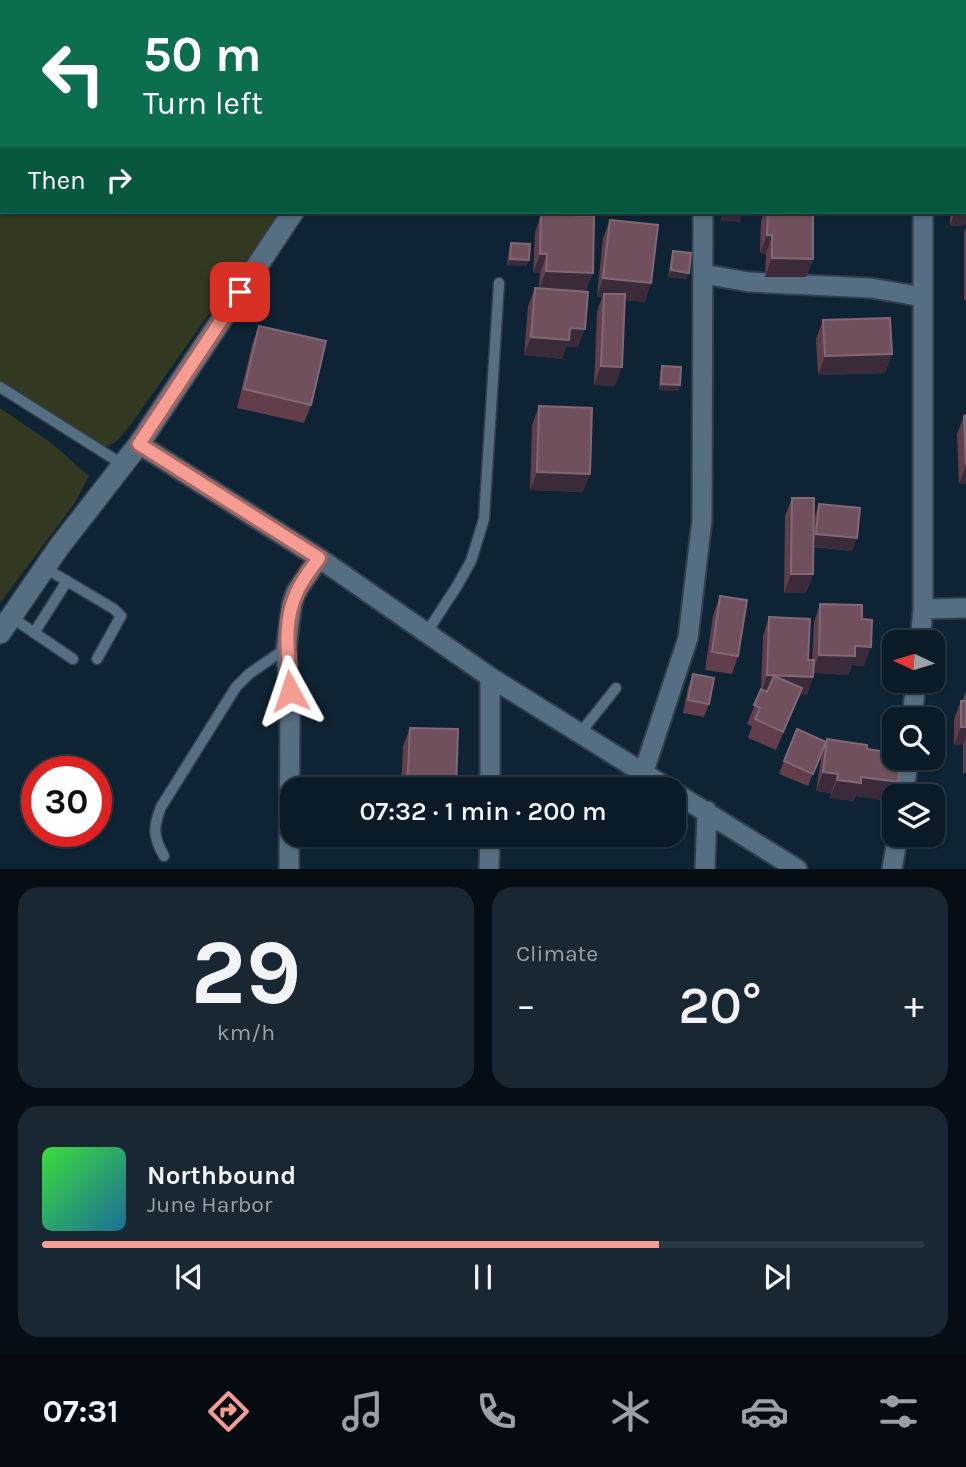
<!DOCTYPE html>
<html lang="en">
<head>
<meta charset="utf-8">
<style>
	:root { --surface:#0a1a26; --page:#182732; --text:#f1f3f6; --muted:#99a1a7; --line:#2a3843; --accent:#f59c93 }
	body { margin:0; font-family:Karla,sans-serif; background:var(--page); color:var(--text); height:100vh; display:flex; flex-direction:column; font-size:26px; white-space:nowrap }
	* { box-sizing:border-box; margin:0 }
	p { font-size:23px; color:var(--muted) }
	.icon { flex:none; width:38px; height:38px; fill:none; stroke:currentColor; stroke-width:2; stroke-linecap:round; stroke-linejoin:round }
	.map { position:relative; height:869px; overflow:hidden }
	.details { display:flex; flex-direction:column; gap:18px; padding:18px; background:#060e15; flex:1 }
	.details>* { flex:none }
	.banner { position:absolute; left:0px; top:0px; width:966px; height:214px; box-shadow:0 2px 5px #0004,0 0 0 2px var(--line); background:#0b6e4f; color:#fff; overflow:hidden }
	.needle { width:46px; rotate:274deg }
	.fabs { position:absolute; left:882px; top:630px; display:grid; gap:14px }
	.fabs a { display:grid; place-items:center; width:63px; height:63px; border-radius:14px; background:var(--surface); box-shadow:0 2px 5px #0004,0 0 0 2px var(--line); font-size:35px }
	.speed { position:absolute; left:21px; top:756px; display:flex; gap:14px; font-size:35px; font-weight:700; text-align:center }
	.speed>* { display:grid; place-content:center; width:91px; height:91px; border-radius:50%; background:var(--surface); box-shadow:0 2px 5px #0004,0 0 0 2px var(--line); line-height:1 }
	.speed .limit { border:10px solid #d22; background:#fff; color:#111 }
	.pin { position:absolute; display:grid; place-items:center; width:60px; height:60px; color:#fff; margin:-30px; border-radius:14px; box-shadow:0 4px 10px #0006 }
	.me { position:absolute; width:77px; margin:-38px; rotate:355deg; stroke-linejoin:round; filter:drop-shadow(0 0 5px #0008) }
	.turn { display:flex; align-items:center; gap:24px; height:147px; padding:0 28px; font-size:32px }
	.turn .icon { width:91px; height:91px; stroke-width:2.5 }
	.turn b { display:block; font-size:49px; line-height:60px }
	.then { display:flex; align-items:center; height:66px; padding:0 28px; background:#0003; gap:14px; font-size:26px }
	.big { font-size:52px; font-weight:600; line-height:1.1 }
	.details .widget { flex:1; display:flex; flex-direction:column; justify-content:center; gap:10px; min-width:0; padding:0 24px; border-radius:21px; background:var(--page) }
	.details .dial { align-items:center; gap:0 }
	.dial b { font-size:91px; line-height:1 }
	.song { display:flex; align-items:center; gap:21px }
	.cover { width:84px; height:84px; border-radius:10px; background:linear-gradient(135deg,hsl(120 70% 55%),hsl(200 70% 35%)) }
	.played { height:7px; border-radius:4px; background:linear-gradient(90deg,var(--accent) 70%,var(--line) 70%) }
	.keys { display:flex; justify-content:space-around; direction:ltr }
	.heat { display:flex; justify-content:space-between; align-items:center; font-size:38px; direction:ltr }
	.details .tiles { flex:1; display:grid; gap:18px; grid-template-columns:1fr 1fr }
	.widget:last-child { grid-column:span 2 }
	.trip { position:absolute; left:280px; top:777px; width:406px; height:70px; border-radius:21px; background:var(--surface); box-shadow:0 2px 5px #0004,0 0 0 2px var(--line); font-weight:600; line-height:70px; text-align:center }
	.tab-bar { display:flex; height:112px; justify-content:space-around; align-items:center; background:#040a0f; color:var(--muted) }
	.tab-bar .icon { width:49px; height:49px }
	.tab-bar .on { color:var(--accent) }
	.tab-bar b { font-size:32px; color:var(--text) }
	.map>svg:first-child { display:block }
	.green { fill:#333920 }
	.lines { fill:none; stroke-linecap:round; stroke-linejoin:round }
	.lane-casing { stroke:#313d4b; stroke-width:13 }
	.street-casing { stroke:#313d4b; stroke-width:23 }
	.secondary-casing { stroke:#313d4b; stroke-width:24 }
	.lane { stroke:#566e81; stroke-width:10 }
	.street { stroke:#566e81; stroke-width:19 }
	.secondary { stroke:#566e81; stroke-width:21 }
	.wall { fill:#623d4b }
	.shaded-wall { fill:#3b2b3a }
	.building { fill:#70505d; stroke:#816876; stroke-width:2 }
	.route-casing { stroke:#9f6560; stroke-width:18 }
	.route { stroke:#f59c93; stroke-width:12 }
</style>
</head>
<body>
<div class="map">
<svg width="966" height="869" viewBox="0 0 966 869">
	<rect width="100%" height="100%" fill="#0e2333"/>
	<path class="green" d="M0,0H413L2,2V212H281L132,423C118,440 115,448 91,448L0,386Z
		M0,408L50,442L89,476L75,503L0,603Z"/>
	<g class="lines">
		<g class="lane-casing">
			<path id="lane" d="M0,387L122,464
				M45,568L114,609L121,616L97,659
				M11,617L73,659
				M427,632L457,586L471,561L484,519L499,283
				M34,633L67,581
				M581,732L616,688
				M164,856C153,837 153,827 161,807L236,687L249,674L285,649"/>
		</g>
		<g class="street-casing">
			<path id="street" d="M704,2V0
				M924,2V0
				M703,274L749,282L871,288L923,297
				M139,444L319,558L490,677L669,789
				M923,609L966,608
				M920,642L923,609V212
				M912,719L916,681
				M643,774L688,638L702,520L703,212
				M490,789V677
				M674,792L797,869
				M904,796L908,758
				M289,869L290,707L286,649L292,604L296,592L319,558
				M489,869L490,835
				M705,869L707,811
				M892,869L898,835"/>
		</g>
		<g class="secondary-casing">
			<path id="secondary" d="M426,2L428,0
				M0,633L59,547L139,444L293,212"/>
		</g>
		<use href="#lane" class="lane"/>
		<use href="#street" class="street"/>
		<use href="#secondary" class="secondary"/>
	</g>
	<path class="wall" d="M534,212H589L588,216L586,291L578,347H566L562,359L524,355L528,306L535,288H539L540,273H533L535,233L541,214L534,213Z
		M764,212H813V259L806,277H765L766,254L760,253L761,221Z
		M950,212H964L966,225L950,226Z
		M610,220L645,302L625,300L615,386L594,385L597,312L602,297L597,296L603,238Z
		M966,227V300H964V232Z
		M511,243L529,260L526,266L507,265L509,249Z
		M673,251L686,279L668,277L671,257Z
		M823,320L892,354L885,373L818,375L816,339Z
		M259,326L311,405L304,423L237,408L252,345Z
		M662,366L680,385L678,391L659,390L660,373Z
		M539,406L583,492L530,490L532,425Z
		M966,415V483L959,484L957,434L964,416Z
		M792,498L813,527L815,516L819,504L857,538L852,551L813,547V574L806,593H784L785,516Z
		M720,596L738,656L732,674L705,670L713,615Z
		M820,604L862,619L864,666L852,665L848,675L814,673L807,695H800L776,750L748,738L752,726L747,724L761,690L763,636L769,617L808,660H812L814,622Z
		M693,674L709,704L704,717L683,713L688,687Z
		M966,691V773H963V745H954V719L961,701H962Z
		M410,728L456,789H401L403,746Z
		M827,739L867,749L891,801L856,796L854,801L830,798L831,793L816,791L821,758Z
		M826,742L808,786L779,774L784,761Z"/>
	<path class="shaded-wall" d="M535,212H589L587,218L534,213Z
		M955,213H966V225L950,226Z
		M722,215H742L740,222L720,221Z
		M767,235H772L766,254L760,253Z
		M540,254H547L540,273H533Z
		M772,258L813,259L806,277H765Z
		M510,259L529,260L526,266L507,265Z
		M671,270L689,273L686,279L668,277Z
		M546,271L593,273L586,291L539,289Z
		M603,278L651,283L645,302L604,297V294L602,297L597,296Z
		M570,328L585,329L578,347H566L562,359L524,355L531,337Z
		M892,354L885,373L818,375L825,356Z
		M601,366L622,367L615,386L594,385Z
		M661,384L680,385L678,391L659,390Z
		M966,465V483L959,484Z
		M537,472L590,474L583,492L530,490Z
		M816,534L857,538L852,551L811,546Z
		M791,574H813L806,593H784Z
		M855,646L871,647L864,666L852,665L848,675L812,673L819,655Z
		M767,675L813,677L807,695H800L776,750L783,732L761,694Z
		M961,727H966V737L963,745H954Z
		M823,772L838,774L831,793L816,791Z
		M861,777L898,782L891,801L856,796L854,801L830,798L837,780Z"/>
	<path class="building" d="M608,0H628L638,2V0H654L653,2H608Z
		M830,0H873V2H830Z
		M964,164H966V213H955V212H964Z
		M722,212H742V215H722Z
		M768,212H813V259L772,258V235H767Z
		M541,214L594,216L593,273L546,271L547,254H540Z
		M610,220L658,225L651,283L603,278Z
		M511,243L530,244L529,260L510,259Z
		M673,251L691,253L689,273L671,270Z
		M535,288L588,292L585,329L570,328L569,340L531,337Z
		M604,294H625L622,367L601,366Z
		M890,318L892,354L825,356L823,320Z
		M259,326L326,341L311,405L244,389Z
		M662,366L681,367L680,385L661,384Z
		M539,406L592,408L590,474L537,472Z
		M966,415V465L964,416Z
		M792,498H814L813,574H791Z
		M819,504L860,508L857,538L816,534Z
		M720,596L747,600L738,656L712,652Z
		M820,604L862,605V619L872,620L871,647L855,646V656L819,655Z
		M769,617L810,619L808,660H814L813,677L767,675Z
		M693,674L714,678L709,704L688,700Z
		M774,676L802,688L783,732L755,719L760,708L754,705L761,689L767,692Z
		M961,701H966V727H961Z
		M410,728L458,729L456,789H407Z
		M797,729L826,742L813,774L784,761Z
		M827,739L867,745V749L894,753V758H902L898,782L861,777V783L837,780L838,774L823,772Z"/>
	<g class="lines">
		<g class="route-casing">
			<path id="route" d="M240,292L139,444L319,558C311,569 301,581 296,594C282,625 289,659 290,691"/>
		</g>
		<use href="#route" class="route"/>
	</g>
</svg>
<div class="fabs">
<a><svg class="needle" viewBox="-14 -14 28 28"><path d="M0-13l5 13h-10z" fill="#e53935"/><path d="M0 13l5-13h-10z" fill="#99a1a7"/></svg></a>
<a><svg class="icon" aria-label="search" viewBox="0 0 24 24"><circle cx="10" cy="10" r="6"/><path d="M15 15l6 6"/></svg></a>
<a><svg class="icon" aria-label="layers" viewBox="0 0 24 24"><path d="M12 4l9 5-9 5-9-5zM3 14l9 5 9-5"/></svg></a>
</div>
<div class="speed"><div class="limit">30</div></div>
<div class="pin" style="left:240px;top:292px;background:#d93025"><svg class="icon" aria-label="arrive" viewBox="0 0 24 24"><path d="M6 21V4h12l-3 4 3 4H6"/></svg></div>
<svg class="me" style="left:290px;top:691px" viewBox="-20 -20 40 40"><path d="M0-17L14 15 0 8-14 15z" fill="#f59c93" stroke="#fff" stroke-width="4"/></svg>
<div class="trip">07:32 · 1 min · 200 m</div>
<div class="banner">
<div class="turn"><svg class="icon" aria-label="left" viewBox="0 0 24 24"><path d="M17 20v-9H6M10 6l-5 5 5 5"/></svg><div><b>50 m</b>Turn left</div></div>
<div class="then">Then<svg class="icon" aria-label="right" viewBox="0 0 24 24"><path d="M7 20v-9h11M14 6l5 5-5 5"/></svg></div>
</div>
</div>
<section class="details">
<div class="tiles">
<div class="widget dial"><b>29</b><p>km/h</p></div>
<div class="widget"><p>Climate</p>
<div class="heat"><a>−</a><b class="big">20°</b><a>+</a></div>
</div>
<div class="widget">
<div class="song"><i class="cover"></i><div><b>Northbound</b><p>June Harbor</p></div></div>
<div class="played"></div>
<div class="keys"><svg class="icon" aria-label="previous" viewBox="0 0 24 24"><path d="M18 5L8 12l10 7zM5 5v14"/></svg><svg class="icon" aria-label="pause" viewBox="0 0 24 24"><path d="M8 5v14M16 5v14"/></svg><svg class="icon" aria-label="next" viewBox="0 0 24 24"><path d="M6 5l10 7-10 7zM19 5v14"/></svg></div>
</div>
</div>
</section>
<nav class="tab-bar">
<b>07:31</b>
<svg class="icon on" aria-label="directions" viewBox="0 0 24 24"><path d="M12 3l9 9-9 9-9-9zM9 14v-3h6M13 9l2 2-2 2"/></svg>
<svg class="icon" aria-label="music" viewBox="0 0 24 24"><path d="M9 18V5l10-2v13"/><circle cx="6" cy="18" r="3"/><circle cx="16" cy="16" r="3"/></svg>
<svg class="icon" aria-label="phone" viewBox="0 0 24 24"><path d="M5 4h4l2 5-3 2q2 4 5 5l2-3 5 2v4C11 20 4 13 5 4z"/></svg>
<svg class="icon" aria-label="climate" viewBox="0 0 24 24"><path d="M12 3v18M4 7l16 10M4 17L20 7"/></svg>
<svg class="icon" aria-label="car" viewBox="0 0 24 24"><path d="M5 17H2v-5l4-1 3-4h7l3 4 3 1v5h-3M9 17h6M6 11h13"/><circle cx="7" cy="17" r="2"/><circle cx="17" cy="17" r="2"/></svg>
<svg class="icon" aria-label="filters" viewBox="0 0 24 24"><path d="M4 7h16M4 17h16"/><circle cx="9" cy="7" r="2"/><circle cx="15" cy="17" r="2"/></svg>
</nav>
</body>
</html>
